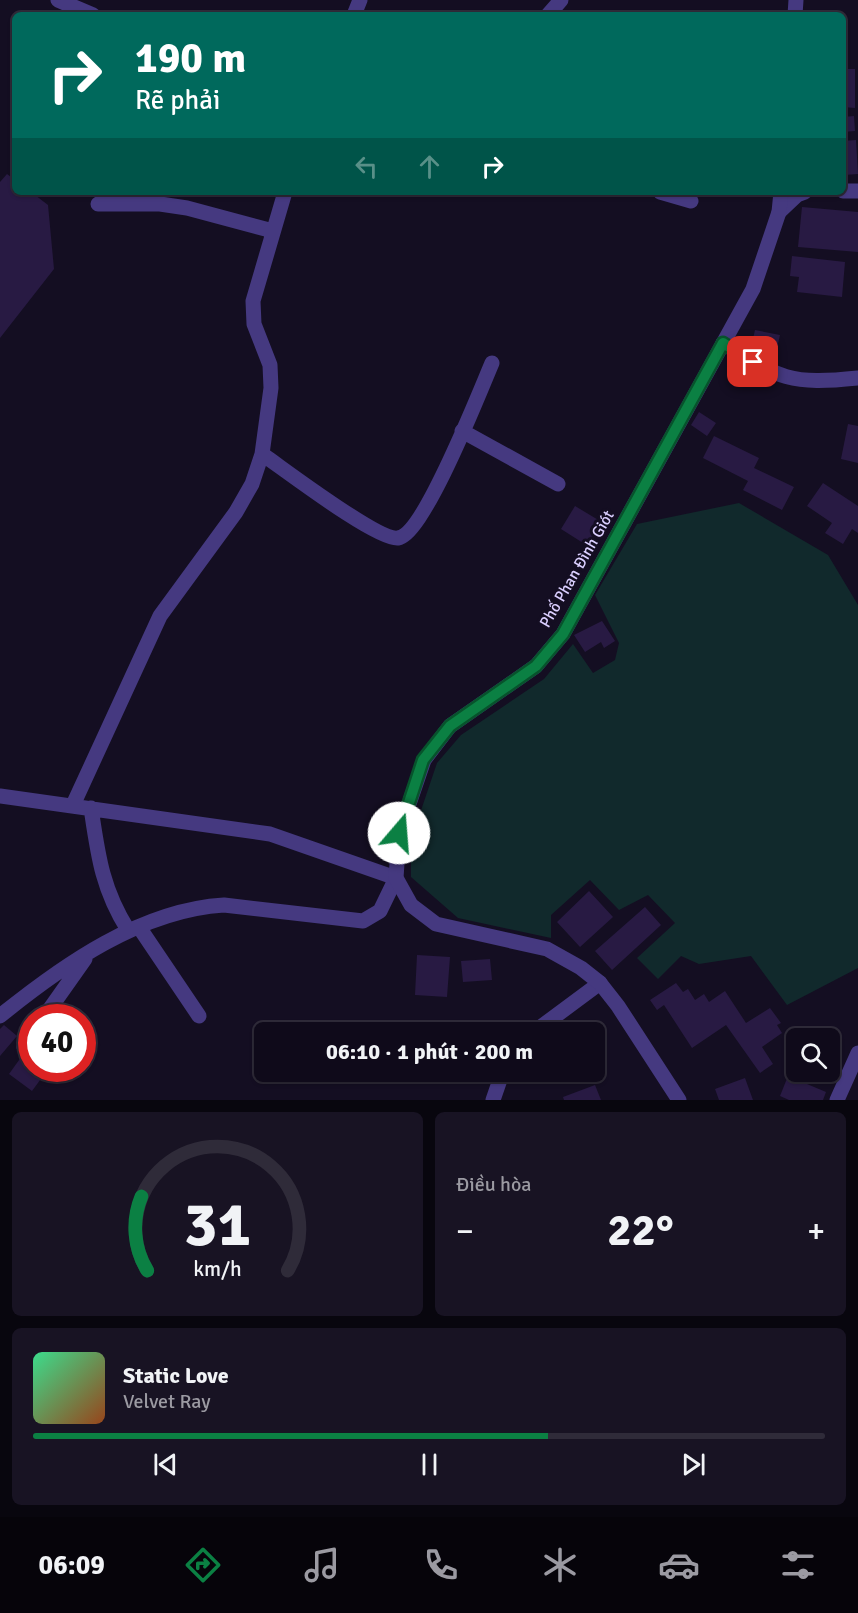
<!DOCTYPE html>
<html lang="vi">
<head>
<meta charset="utf-8">
<style>
	:root { --surface:#0f0a1a; --page:#181323; --text:#f1f3f6; --muted:#9b9aa2; --line:#2f2b39; --accent:#0b8043 }
	body { margin:0; font-family:Signika,sans-serif; background:var(--page); color:var(--text); height:100vh; display:flex; flex-direction:column; font-size:22px; white-space:nowrap }
	* { box-sizing:border-box; margin:0 }
	p { font-size:20px; color:var(--muted) }
	.icon { flex:none; width:33px; height:33px; fill:none; stroke:currentColor; stroke-width:2; stroke-linecap:round; stroke-linejoin:round }
	.map { position:relative; height:1100px; overflow:hidden }
	.sheet { display:flex; flex-direction:column; gap:12px; padding:12px; background:#08060e; flex:1 }
	.sheet>* { flex:none }
	.guide { position:absolute; left:12px; top:12px; width:834px; height:183px; border-radius:9px; box-shadow:0 2px 4px #0004,0 0 0 2px var(--line); background:#00695c; color:#fff; overflow:hidden }
	.buttons { position:absolute; left:786px; top:1028px; display:grid; gap:12px }
	.buttons a { display:grid; place-items:center; width:54px; height:54px; border-radius:9px; background:var(--surface); box-shadow:0 2px 4px #0004,0 0 0 2px var(--line); font-size:30px }
	.speed { position:absolute; left:18px; top:1004px; display:flex; gap:12px; font-size:30px; font-weight:700; text-align:center }
	.speed>* { display:grid; place-content:center; width:78px; height:78px; border-radius:50%; background:var(--surface); box-shadow:0 2px 4px #0004,0 0 0 2px var(--line); line-height:1 }
	.speed .limit { border:9px solid #d22; background:#fff; color:#111 }
	.pin { position:absolute; display:grid; place-items:center; width:51px; height:51px; color:#fff; margin:-26px; border-radius:12px; box-shadow:0 3px 9px #0006 }
	.me { position:absolute; width:66px; margin:-33px; rotate:18deg; stroke-linejoin:round; filter:drop-shadow(0 0 4px #0008) }
	.turn { display:flex; align-items:center; gap:21px; height:126px; padding:0 24px; font-size:27px }
	.turn .icon { width:78px; height:78px; stroke-width:2.5 }
	.turn b { display:block; font-size:42px; line-height:51px }
	.lanes { display:flex; align-items:center; height:57px; padding:0 24px; background:#0003; justify-content:center; gap:30px; direction:ltr }
	.lanes .off { opacity:.35 }
	.big { font-size:45px; font-weight:700; line-height:1.1 }
	.sheet .tile { flex:1; display:flex; flex-direction:column; justify-content:center; gap:9px; min-width:0; padding:0 21px; border-radius:9px; background:var(--page) }
	.sheet .dial { align-items:center; gap:0 }
	.dial svg { height:156px; overflow:visible; fill:none; stroke:var(--line); stroke-width:7; stroke-linecap:round; text-anchor:middle }
	.dial text { fill:var(--text); stroke:none }
	.song { display:flex; align-items:center; gap:18px }
	.cover { width:72px; height:72px; border-radius:9px; background:linear-gradient(135deg,hsl(150 70% 55%),hsl(20 70% 35%)) }
	.played { height:6px; border-radius:3px; background:linear-gradient(90deg,var(--accent) 65%,var(--line) 65%) }
	.keys { display:flex; justify-content:space-around; direction:ltr }
	.heat { display:flex; justify-content:space-between; align-items:center; font-size:33px; direction:ltr }
	.sheet .tiles { flex:1; display:grid; gap:12px; grid-template-columns:1fr 1fr }
	.tile:last-child { grid-column:span 2 }
	.trip { position:absolute; left:254px; top:1022px; width:351px; height:60px; border-radius:9px; background:var(--surface); box-shadow:0 2px 4px #0004,0 0 0 2px var(--line); font-weight:700; line-height:60px; text-align:center }
	.menu { display:flex; height:96px; justify-content:space-around; align-items:center; background:#06040a; color:var(--muted) }
	.menu .icon { width:42px; height:42px }
	.menu .active { color:var(--accent) }
	.menu b { font-size:27px; color:var(--text) }
	.map>svg:first-child { display:block }
	.green { fill:#11292c }
	.building { fill:#281a43 }
	.lines { fill:none; stroke-linecap:round; stroke-linejoin:round }
	.minor { stroke:#453980; stroke-width:15 }
	.tertiary { stroke:#453980; stroke-width:15 }
	.route-casing { stroke:#07532c; stroke-width:15 }
	.route { stroke:#0b8043; stroke-width:10 }
	.labels { text-anchor:middle; dominant-baseline:central; stroke-width:6; stroke-linejoin:round; paint-order:stroke }
	.street-label { font-size:16px; fill:#dbcfff; stroke:#140e22 }
</style>
</head>
<body>
<div class="map">
<svg width="858" height="1100" viewBox="0 0 858 1100">
	<rect width="100%" height="100%" fill="#140e22"/>
	<path class="green" d="M739,503L828,555L858,605V968L787,1005L751,956L699,964L681,956L658,979L637,958L675,923L648,895L619,910L590,880L551,915V938L458,918L411,877V840L437,763L461,735L544,679L573,644L593,673L615,660L619,643L595,595L637,524Z"/>
	<path class="building" d="M843,69H855V108L843,107Z
		M854,116L855,131L843,132V117Z
		M856,140L858,174L844,175L843,141Z
		M7,174L15,180V192H31L48,205L54,269L0,338V182Z
		M802,207L858,212V252L798,247Z
		M792,256L845,262L842,297L797,292L799,277L790,276Z
		M755,330L780,335L777,348L752,343Z
		M699,412L716,423L707,436L691,425Z
		M848,424L858,426V463L841,459Z
		M714,436L759,458L754,468L794,487L782,510L743,490L748,481L703,458Z
		M823,483L858,506V533L852,529L843,544L825,533L832,523L807,506Z
		M575,506L605,524L591,548L561,529Z
		M602,621L615,641L604,648L601,642L585,652L574,635Z
		M589,891L613,917L580,947L557,922Z
		M645,907L661,925L612,970L595,951Z
		M417,955L450,957L447,997L415,995Z
		M490,959L492,980L463,982L461,961Z
		M676,983L683,992L688,989L695,1000L704,994L709,1002L725,991L746,1023L770,1008L781,1023L777,1025L782,1033L762,1047L773,1064L760,1073L726,1025L692,1048L664,1005L657,1010L650,1000Z
		M459,1023L476,1032H454Z
		M4,1025L17,1036L0,1056V1029Z
		M794,1038H796V1063L787,1059Z
		M32,1042V1068H49L32,1091L9,1074Z
		M830,1050L842,1054L834,1076L820,1071H830Z
		M788,1076L826,1092L823,1100H789L780,1096Z
		M745,1078L753,1100H719L715,1089Z
		M595,1085L601,1100H564L563,1097Z"/>
	<g class="lines">
		<path class="minor" d="M58,0L93,15
			M354,15L360,0
			M548,15L561,0
			M843,191H858
			M660,192L691,201
			M98,204H160L187,208L273,231
			M779,212L797,195L805,192
			M723,343C779,379 791,385 858,378
			M462,431L558,484
			M262,454C284,469 378,541 398,538C424,534 480,391 492,363
			M0,796L270,834L396,878L380,911L363,921L224,905C141,910 63,965 0,1016
			M73,805L160,616L236,512L252,484L262,454L271,388L270,365L254,324L253,301L285,192
			M91,808C98,855 102,889 128,930
			M139,927L199,1016
			M44,1017L85,959
			M534,1032L600,983
			M24,1047L32,1035
			M493,1100L503,1071
			M837,1100L858,1053"/>
		<path class="tertiary" d="M795,15L796,0
			M679,1100L618,1006L600,983L581,968L547,949L436,924L411,905L396,878L399,833L424,760L450,726L536,666L563,634L753,289L779,212L781,192"/>
	</g>
	<g class="lines">
		<g class="route-casing">
			<path id="route" d="M399,833L423,760L450,726L536,666L563,634L723,343L753,362"/>
		</g>
		<use href="#route" class="route"/>
	</g>
	<g class="labels">
		<g class="street-label">
			<text transform="translate(577 569) rotate(-60)">Phố Phan Đình Giót</text>
		</g>
	</g>
</svg>
<div class="buttons">
<a><svg class="icon" aria-label="search" viewBox="0 0 24 24"><circle cx="10" cy="10" r="6"/><path d="M15 15l6 6"/></svg></a>
</div>
<div class="speed"><div class="limit">40</div></div>
<div class="pin" style="left:753px;top:362px;background:#d93025"><svg class="icon" aria-label="arrive" viewBox="0 0 24 24"><path d="M6 21V4h12l-3 4 3 4H6"/></svg></div>
<svg class="me" style="left:399px;top:833px" viewBox="-20 -20 40 40"><circle r="19" fill="#fff"/><path d="M0-13L10 11 0 6-10 11z" fill="#0b8043"/></svg>
<div class="trip">06:10 · 1 phút · 200 m</div>
<div class="guide">
<div class="turn"><svg class="icon" aria-label="right" viewBox="0 0 24 24"><path d="M7 20v-9h11M14 6l5 5-5 5"/></svg><div><b>190 m</b>Rẽ phải</div></div>
<div class="lanes"><svg class="icon off" aria-label="left" viewBox="0 0 24 24"><path d="M17 20v-9H6M10 6l-5 5 5 5"/></svg><svg class="icon off" aria-label="ahead" viewBox="0 0 24 24"><path d="M12 20V5M6 11l6-6 6 6"/></svg><svg class="icon" aria-label="right" viewBox="0 0 24 24"><path d="M7 20v-9h11M14 6l5 5-5 5"/></svg></div>
</div>
</div>
<section class="sheet">
<div class="tiles">
<div class="tile dial"><svg viewBox="0 0 100 80">
<path d="M14 69A42 42 0 1 1 86 69"/>
<path d="M14 69A42 42 0 0 1 11 31" stroke="#0b8043"/>
<text x="50" y="56" font-size="32" font-weight="700">31</text>
<text x="50" y="72" font-size="11">km/h</text>
</svg></div>
<div class="tile"><p>Điều hòa</p>
<div class="heat"><a>−</a><b class="big">22°</b><a>+</a></div>
</div>
<div class="tile">
<div class="song"><i class="cover"></i><div><b>Static Love</b><p>Velvet Ray</p></div></div>
<div class="played"></div>
<div class="keys"><svg class="icon" aria-label="previous" viewBox="0 0 24 24"><path d="M18 5L8 12l10 7zM5 5v14"/></svg><svg class="icon" aria-label="pause" viewBox="0 0 24 24"><path d="M8 5v14M16 5v14"/></svg><svg class="icon" aria-label="next" viewBox="0 0 24 24"><path d="M6 5l10 7-10 7zM19 5v14"/></svg></div>
</div>
</div>
</section>
<nav class="menu">
<b>06:09</b>
<svg class="icon active" aria-label="directions" viewBox="0 0 24 24"><path d="M12 3l9 9-9 9-9-9zM9 14v-3h6M13 9l2 2-2 2"/></svg>
<svg class="icon" aria-label="music" viewBox="0 0 24 24"><path d="M9 18V5l10-2v13"/><circle cx="6" cy="18" r="3"/><circle cx="16" cy="16" r="3"/></svg>
<svg class="icon" aria-label="phone" viewBox="0 0 24 24"><path d="M5 4h4l2 5-3 2q2 4 5 5l2-3 5 2v4C11 20 4 13 5 4z"/></svg>
<svg class="icon" aria-label="climate" viewBox="0 0 24 24"><path d="M12 3v18M4 7l16 10M4 17L20 7"/></svg>
<svg class="icon" aria-label="car" viewBox="0 0 24 24"><path d="M5 17H2v-5l4-1 3-4h7l3 4 3 1v5h-3M9 17h6M6 11h13"/><circle cx="7" cy="17" r="2"/><circle cx="17" cy="17" r="2"/></svg>
<svg class="icon" aria-label="filters" viewBox="0 0 24 24"><path d="M4 7h16M4 17h16"/><circle cx="9" cy="7" r="2"/><circle cx="15" cy="17" r="2"/></svg>
</nav>
</body>
</html>
